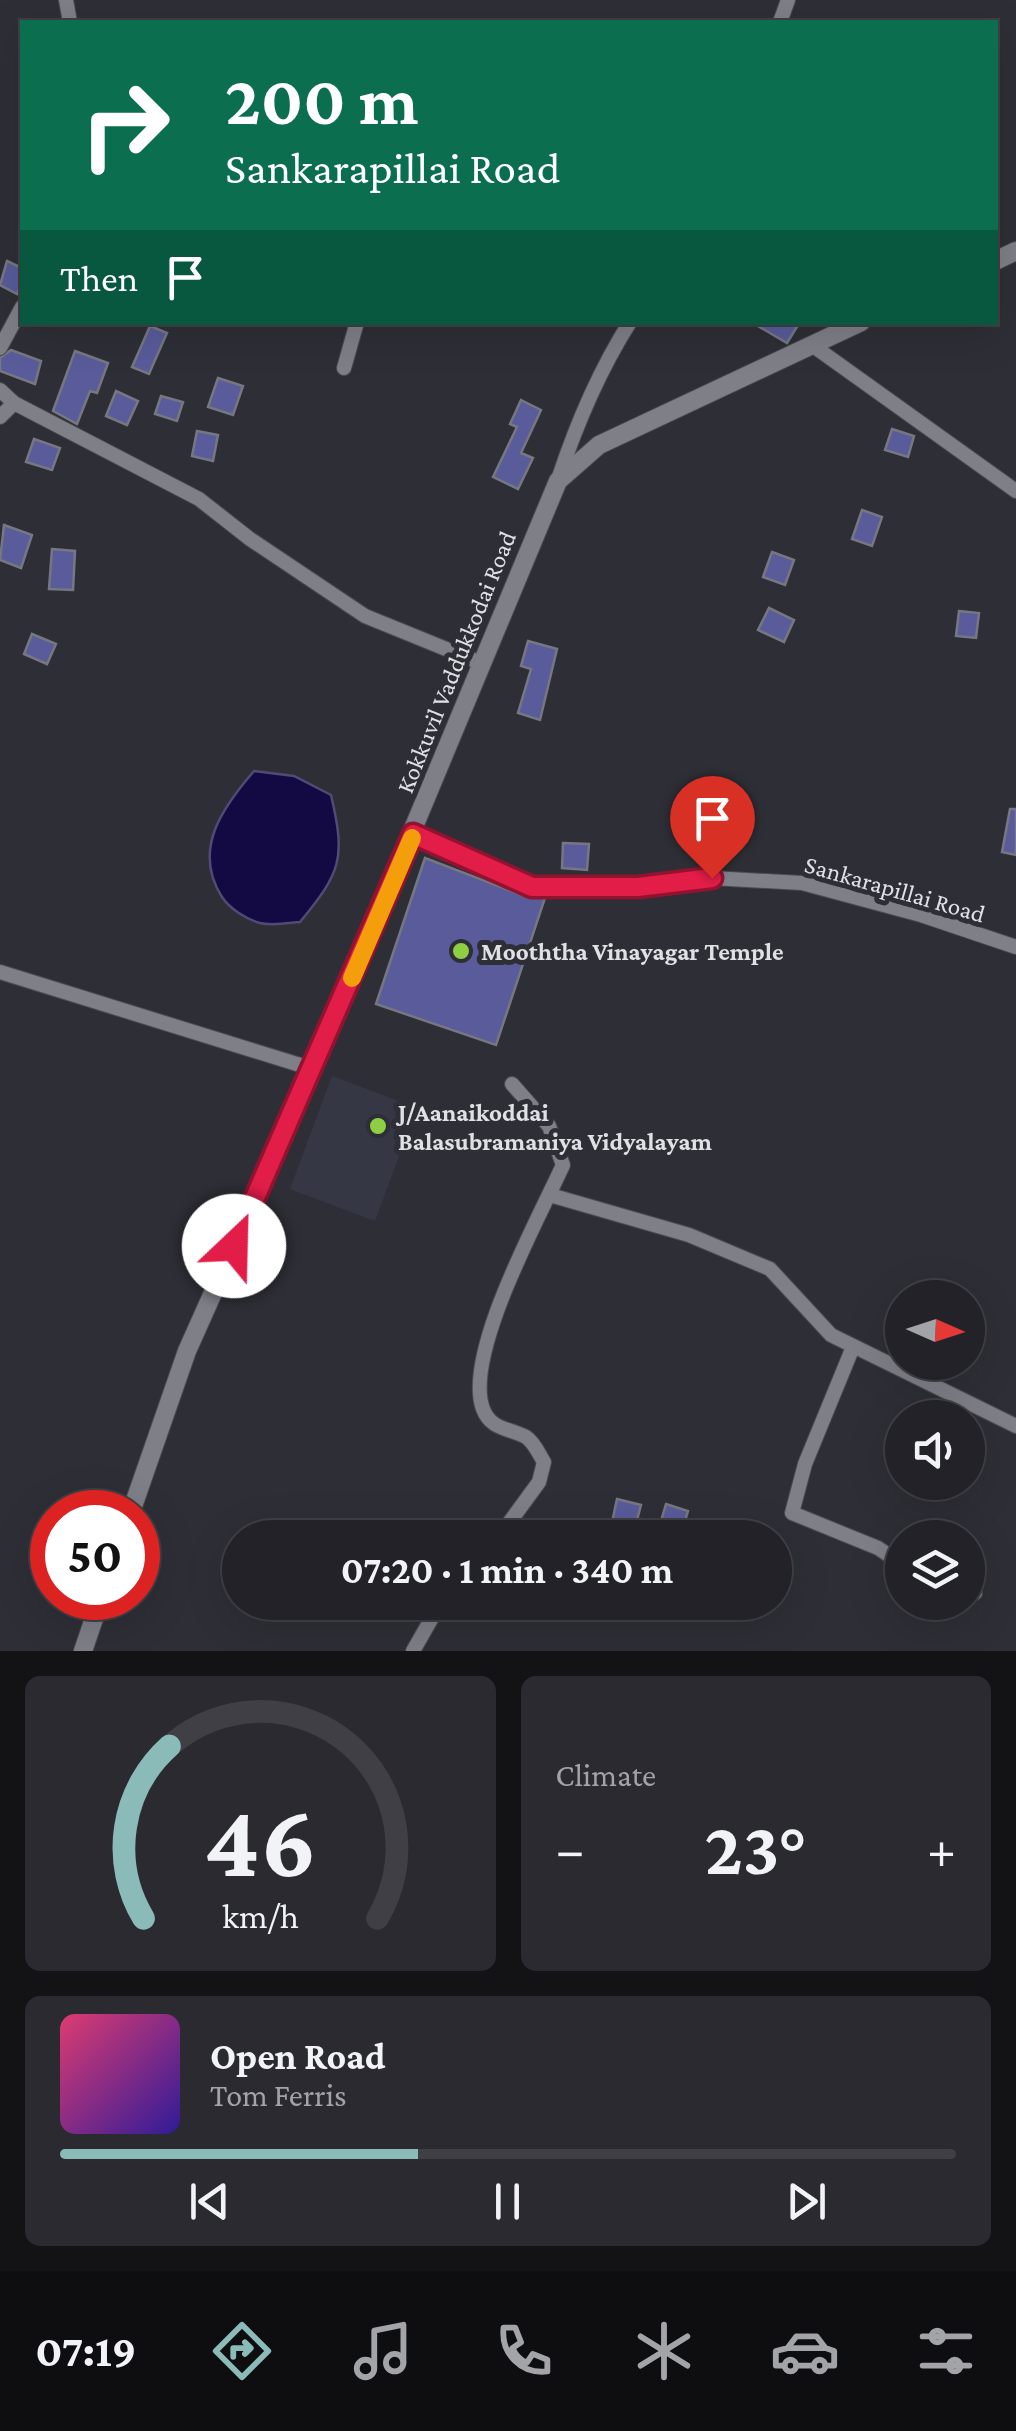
<!DOCTYPE html>
<html lang="en">
<head>
<meta charset="utf-8">
<style>
	:root { --surface:#222228; --page:#2a2a30; --text:#f1f3f6; --muted:#a2a4a8; --line:#3f3f45; --accent:#8bbbb9 }
	body { margin:0; font-family:"Crimson Pro",serif; background:var(--page); color:var(--text); height:100vh; display:flex; flex-direction:column; font-size:38px; white-space:nowrap }
	* { box-sizing:border-box; margin:0 }
	p { font-size:32px; color:var(--muted) }
	.icon { flex:none; width:55px; height:55px; fill:none; stroke:currentColor; stroke-width:2; stroke-linecap:round; stroke-linejoin:round }
	.map { position:relative; height:1651px; overflow:hidden }
	.panel { display:flex; flex-direction:column; gap:25px; padding:25px; background:#131316; flex:1 }
	.panel>* { flex:none }
	.hud { position:absolute; left:20px; top:20px; width:978px; height:305px; border-radius:0px; box-shadow:0 10px 40px #0002,0 0 0 2px var(--line); background:#0b6e4f; color:#fff; overflow:hidden }
	.needle { width:65px; rotate:93deg }
	.tools { position:absolute; left:885px; top:1280px; display:grid; gap:20px }
	.tools a { display:grid; place-items:center; width:100px; height:100px; border-radius:50%; background:var(--surface); box-shadow:0 10px 40px #0002,0 0 0 2px var(--line); font-size:50px }
	.speed { position:absolute; left:30px; top:1490px; display:flex; gap:20px; font-size:50px; font-weight:700; text-align:center }
	.speed>* { display:grid; place-content:center; width:130px; height:130px; border-radius:50%; background:var(--surface); box-shadow:0 10px 40px #0002,0 0 0 2px var(--line); line-height:1 }
	.speed .limit { border:15px solid #d22; background:#fff; color:#111 }
	.pin { position:absolute; display:grid; place-items:center; width:85px; height:85px; color:#fff; margin:-102px -42px; border-radius:50% 50% 50% 0; rotate:-45deg; box-shadow:0 0 10px #0007 }
	.pin .icon { rotate:45deg }
	.me { position:absolute; width:110px; margin:-55px; rotate:24deg; stroke-linejoin:round; filter:drop-shadow(0 0 8px #0008) }
	.turn { display:flex; align-items:center; gap:35px; height:210px; padding:0 40px; font-size:45px }
	.turn .icon { width:130px; height:130px; stroke-width:2.5 }
	.turn b { display:block; font-size:70px; line-height:85px }
	.then { display:flex; align-items:center; height:95px; padding:0 40px; background:#0003; gap:20px; font-size:38px }
	.big { font-size:75px; font-weight:700; line-height:1.1 }
	.panel .tile { flex:1; display:flex; flex-direction:column; justify-content:center; gap:15px; min-width:0; padding:0 35px; border-radius:15px; background:var(--page) }
	.panel .dial { align-items:center; gap:0 }
	.dial svg { height:260px; overflow:visible; fill:none; stroke:var(--line); stroke-width:7; stroke-linecap:round; text-anchor:middle }
	.dial text { fill:var(--text); stroke:none }
	.song { display:flex; align-items:center; gap:30px }
	.cover { width:120px; height:120px; border-radius:15px; background:linear-gradient(135deg,hsl(340 70% 55%),hsl(250 70% 35%)) }
	.played { height:10px; border-radius:5px; background:linear-gradient(90deg,var(--accent) 40%,var(--line) 40%) }
	.keys { display:flex; justify-content:space-around; direction:ltr }
	.heat { display:flex; justify-content:space-between; align-items:center; font-size:55px; direction:ltr }
	.panel .tiles { flex:1; display:grid; gap:25px; grid-template-columns:1fr 1fr }
	.tile:last-child { grid-column:span 2 }
	.trip { position:absolute; left:222px; top:1520px; width:570px; height:100px; border-radius:50px; background:var(--surface); box-shadow:0 10px 40px #0002,0 0 0 2px var(--line); font-weight:700; line-height:100px; text-align:center }
	.tab-bar { display:flex; height:160px; justify-content:space-around; align-items:center; background:#0e0e10; color:var(--muted) }
	.tab-bar .icon { width:70px; height:70px }
	.tab-bar .current { color:var(--accent) }
	.tab-bar b { font-size:45px; color:var(--text) }
	.map>svg:first-child { display:block }
	.built { fill:#363744 }
	.water { fill:#140a43; stroke:#514a74; stroke-width:2.5 }
	.building { fill:#595b9a; stroke:#767780; stroke-width:2.5 }
	.lines { fill:none; stroke-linecap:round; stroke-linejoin:round }
	.minor-casing { stroke:#4b4b51; stroke-width:16 }
	.secondary-casing { stroke:#4b4b51; stroke-width:20 }
	.minor { stroke:#7e7f87; stroke-width:14 }
	.secondary { stroke:#7e7f87; stroke-width:18 }
	.route-casing { stroke:#92132f; stroke-width:25 }
	.route { stroke:#e11d48; stroke-width:18 }
	.slow { stroke:#f59e0b; stroke-width:18 }
	.poi-dot { fill:#8dce44; stroke:#2e2e36; stroke-width:4 }
	.labels { text-anchor:middle; dominant-baseline:central; stroke-width:10; stroke-linejoin:round; paint-order:stroke }
	.street-label { font-size:25px; fill:#e0e0e5; stroke:#2e2e36 }
	.poi-label { font-size:25px; font-weight:bold; fill:#e0e0e5; stroke:#2e2e36; text-anchor:start }
</style>
</head>
<body>
<div class="map">
<svg width="1016" height="1651" viewBox="0 0 1016 1651">
	<rect width="100%" height="100%" fill="#2e2e36"/>
	<path class="built" d="M332,1076L417,1108L375,1221L290,1189Z"/>
	<path class="water" d="M254,771L294,776L331,795C346,859 341,872 300,922C288,923 272,926 260,923C246,919 230,909 222,897C192,850 222,808 254,771Z"/>
	<path class="building" d="M7,261L22,268V283L17,294L0,285Z
		M751,322H800L787,343Z
		M150,326L167,333L149,374L132,367Z
		M11,350L41,361L35,384L0,371V358Z
		M75,351L108,363L97,393L90,391L77,424L53,411Z
		M218,378L243,386L233,415L208,407Z
		M116,391L138,401L127,425L106,416Z
		M161,396L183,402L177,421L155,414Z
		M521,400L541,410L521,453L533,458L518,489L493,477L517,427L510,424Z
		M892,429L914,436L908,457L885,450Z
		M197,431L218,435L213,461L192,456Z
		M34,439L60,448L52,470L26,462Z
		M862,510L882,517L872,546L852,539Z
		M4,525L32,535L21,568L0,560Z
		M52,549L75,551L73,590L49,589Z
		M772,552L794,560L785,585L763,577Z
		M769,608L794,620L784,642L758,630Z
		M959,611L979,613L976,638L956,636Z
		M32,634L56,644L47,664L24,654Z
		M528,641L557,649L540,720L518,713L531,669L521,666Z
		M1010,809H1016V855L1002,852Z
		M563,843L589,844L587,870L562,868Z
		M425,858L527,897L545,898L496,1045L376,1004Z
		M617,1499L641,1505L635,1528L612,1522Z
		M666,1504L688,1511L680,1538H656Z"/>
	<g class="lines">
		<g class="minor-casing">
			<path id="minor" d="M66,0L70,22
				M780,22L788,0
				M812,345L1016,491
				M0,348L22,307
				M344,368L357,322
				M0,390L14,403L199,499L250,539L365,616L483,664
				M0,417L14,403
				M558,480C576,425 599,371 630,322
				M413,834L531,887H638L712,878L802,883L921,915L1016,947
				M0,972L313,1069
				M550,1195L689,1235L770,1269L831,1335L1016,1426
				M853,1347L805,1464L792,1513L878,1548L902,1564
				M498,1538L539,1482L544,1462C539,1454 534,1442 526,1437C509,1428 491,1430 483,1409C463,1355 539,1218 563,1165L549,1126L512,1084
				M968,1591L975,1593
				M413,1651L441,1602"/>
		</g>
		<g class="secondary-casing">
			<path id="secondary" d="M995,261L1016,251
				M131,1512L187,1351L313,1069L558,481L599,445L861,322
				M83,1651L101,1598"/>
		</g>
		<use href="#minor" class="minor"/>
		<use href="#secondary" class="secondary"/>
	</g>
	<g class="lines">
		<g class="route-casing">
			<path id="route" d="M234,1246L413,834L532,887H638L712,878"/>
		</g>
		<use href="#route" class="route"/>
		<path class="slow" d="M352,978L412,838"/>
	</g>
	<g class="poi-dot">
		<circle cx="461" cy="951" r="10"/>
		<circle cx="378" cy="1126" r="10"/>
	</g>
	<g class="labels">
		<g class="street-label">
			<text transform="translate(456 662) rotate(-68)">Kokkuvil Vaddukkodai Road</text>
			<text transform="translate(895 889) rotate(16)">Sankarapillai Road</text>
		</g>
		<g class="poi-label">
			<text x="481" y="951">Mooththa Vinayagar Temple</text>
			<text x="398" y="1112">J/Aanaikoddai<tspan x="398" dy="29">Balasubramaniya Vidyalayam</tspan></text>
		</g>
	</g>
</svg>
<div class="tools">
<a><svg class="needle" viewBox="-14 -14 28 28"><path d="M0-13l5 13h-10z" fill="#e53935"/><path d="M0 13l5-13h-10z" fill="#a2a4a8"/></svg></a>
<a><svg class="icon" aria-label="sound" viewBox="0 0 24 24"><path d="M4 9h4l5-4v14l-5-4H4zM17 9q2 3 0 6"/></svg></a>
<a><svg class="icon" aria-label="layers" viewBox="0 0 24 24"><path d="M12 4l9 5-9 5-9-5zM3 14l9 5 9-5"/></svg></a>
</div>
<div class="speed"><div class="limit">50</div></div>
<div class="pin" style="left:712px;top:878px;background:#d93025"><svg class="icon" aria-label="arrive" viewBox="0 0 24 24"><path d="M6 21V4h12l-3 4 3 4H6"/></svg></div>
<svg class="me" style="left:234px;top:1246px" viewBox="-20 -20 40 40"><circle r="19" fill="#fff"/><path d="M0-13L10 11 0 6-10 11z" fill="#e11d48"/></svg>
<div class="trip">07:20 · 1 min · 340 m</div>
<div class="hud">
<div class="turn"><svg class="icon" aria-label="right" viewBox="0 0 24 24"><path d="M7 20v-9h11M14 6l5 5-5 5"/></svg><div><b>200 m</b>Sankarapillai Road</div></div>
<div class="then">Then<svg class="icon" aria-label="arrive" viewBox="0 0 24 24"><path d="M6 21V4h12l-3 4 3 4H6"/></svg></div>
</div>
</div>
<section class="panel">
<div class="tiles">
<div class="tile dial"><svg viewBox="0 0 100 80">
<path d="M14 69A42 42 0 1 1 86 69"/>
<path d="M14 69A42 42 0 0 1 22 16" stroke="#8bbbb9"/>
<text x="50" y="56" font-size="32" font-weight="700">46</text>
<text x="50" y="72" font-size="11">km/h</text>
</svg></div>
<div class="tile"><p>Climate</p>
<div class="heat"><a>−</a><b class="big">23°</b><a>+</a></div>
</div>
<div class="tile">
<div class="song"><i class="cover"></i><div><b>Open Road</b><p>Tom Ferris</p></div></div>
<div class="played"></div>
<div class="keys"><svg class="icon" aria-label="previous" viewBox="0 0 24 24"><path d="M18 5L8 12l10 7zM5 5v14"/></svg><svg class="icon" aria-label="pause" viewBox="0 0 24 24"><path d="M8 5v14M16 5v14"/></svg><svg class="icon" aria-label="next" viewBox="0 0 24 24"><path d="M6 5l10 7-10 7zM19 5v14"/></svg></div>
</div>
</div>
</section>
<nav class="tab-bar">
<b>07:19</b>
<svg class="icon current" aria-label="directions" viewBox="0 0 24 24"><path d="M12 3l9 9-9 9-9-9zM9 14v-3h6M13 9l2 2-2 2"/></svg>
<svg class="icon" aria-label="music" viewBox="0 0 24 24"><path d="M9 18V5l10-2v13"/><circle cx="6" cy="18" r="3"/><circle cx="16" cy="16" r="3"/></svg>
<svg class="icon" aria-label="phone" viewBox="0 0 24 24"><path d="M5 4h4l2 5-3 2q2 4 5 5l2-3 5 2v4C11 20 4 13 5 4z"/></svg>
<svg class="icon" aria-label="climate" viewBox="0 0 24 24"><path d="M12 3v18M4 7l16 10M4 17L20 7"/></svg>
<svg class="icon" aria-label="car" viewBox="0 0 24 24"><path d="M5 17H2v-5l4-1 3-4h7l3 4 3 1v5h-3M9 17h6M6 11h13"/><circle cx="7" cy="17" r="2"/><circle cx="17" cy="17" r="2"/></svg>
<svg class="icon" aria-label="filters" viewBox="0 0 24 24"><path d="M4 7h16M4 17h16"/><circle cx="9" cy="7" r="2"/><circle cx="15" cy="17" r="2"/></svg>
</nav>
</body>
</html>
